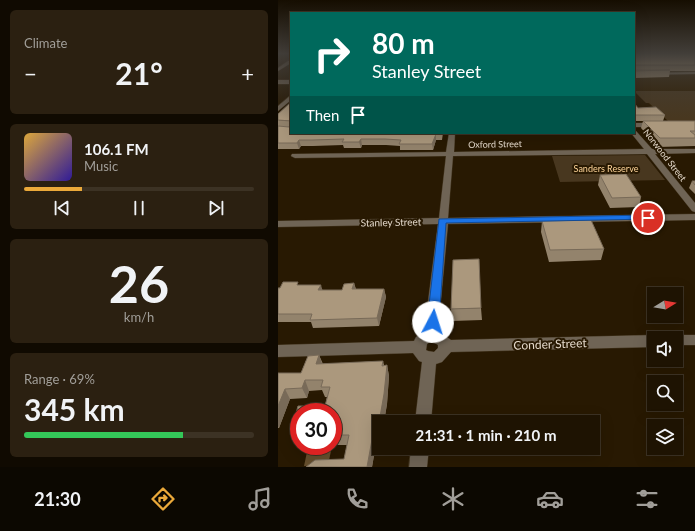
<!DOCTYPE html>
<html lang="en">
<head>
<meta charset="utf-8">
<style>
	:root { --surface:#1e1302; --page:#2b2011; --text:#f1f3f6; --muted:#a19e99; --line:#3c3224; --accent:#eba93a }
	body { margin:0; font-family:Lato,sans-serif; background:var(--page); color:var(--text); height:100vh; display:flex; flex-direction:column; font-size:15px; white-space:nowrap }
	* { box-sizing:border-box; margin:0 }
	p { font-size:13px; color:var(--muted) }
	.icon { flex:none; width:22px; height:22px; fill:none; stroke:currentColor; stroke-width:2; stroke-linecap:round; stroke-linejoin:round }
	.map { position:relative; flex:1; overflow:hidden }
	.details { display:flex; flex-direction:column; gap:10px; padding:10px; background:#100a01; width:278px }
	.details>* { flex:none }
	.hud { position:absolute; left:12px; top:12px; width:345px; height:122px; border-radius:0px; box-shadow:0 4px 16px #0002,0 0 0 1px var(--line); background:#00695c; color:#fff; overflow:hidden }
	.needle { width:26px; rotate:79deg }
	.tools { position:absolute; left:369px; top:287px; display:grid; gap:8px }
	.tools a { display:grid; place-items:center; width:36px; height:36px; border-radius:0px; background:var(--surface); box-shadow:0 4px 16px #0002,0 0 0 1px var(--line); font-size:20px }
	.speed { position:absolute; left:12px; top:403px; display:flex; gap:8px; font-size:20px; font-weight:700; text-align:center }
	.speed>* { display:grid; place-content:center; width:52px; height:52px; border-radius:50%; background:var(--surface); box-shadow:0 4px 16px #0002,0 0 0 1px var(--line); line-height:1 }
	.speed .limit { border:6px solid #d22; background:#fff; color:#111 }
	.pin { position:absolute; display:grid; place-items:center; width:34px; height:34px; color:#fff; margin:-17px; border:2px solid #fff; border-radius:50%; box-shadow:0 1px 4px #0007 }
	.me { position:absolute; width:44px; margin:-22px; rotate:5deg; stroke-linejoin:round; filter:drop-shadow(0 0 3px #0008) }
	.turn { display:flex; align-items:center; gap:14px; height:84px; padding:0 16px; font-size:18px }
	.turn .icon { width:52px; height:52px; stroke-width:2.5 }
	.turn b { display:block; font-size:28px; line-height:34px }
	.then { display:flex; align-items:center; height:38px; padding:0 16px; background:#0003; gap:8px; font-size:15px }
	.big { font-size:30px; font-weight:700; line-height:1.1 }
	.details .tile { flex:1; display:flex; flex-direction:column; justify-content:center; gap:6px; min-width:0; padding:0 14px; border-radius:6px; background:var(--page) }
	.details .dial { align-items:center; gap:0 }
	.dial b { font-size:52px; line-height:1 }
	.song { display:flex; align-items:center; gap:12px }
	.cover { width:48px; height:48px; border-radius:6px; background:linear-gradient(135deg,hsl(40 70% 55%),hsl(250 70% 35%)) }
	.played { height:4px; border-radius:2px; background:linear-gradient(90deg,var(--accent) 25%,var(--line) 25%) }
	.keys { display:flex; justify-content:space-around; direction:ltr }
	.heat { display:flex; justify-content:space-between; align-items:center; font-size:22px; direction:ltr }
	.charge { height:6px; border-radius:3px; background:linear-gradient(90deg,#34c759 69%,var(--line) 0) }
	.trip { position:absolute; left:94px; top:415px; width:228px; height:40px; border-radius:0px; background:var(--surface); box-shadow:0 4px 16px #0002,0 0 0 1px var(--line); font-weight:700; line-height:40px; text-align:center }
	.dock { display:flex; height:64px; justify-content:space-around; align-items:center; background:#0c0801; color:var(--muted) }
	.dock .icon { width:28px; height:28px }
	.dock .active { color:var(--accent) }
	.dock b { font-size:18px; color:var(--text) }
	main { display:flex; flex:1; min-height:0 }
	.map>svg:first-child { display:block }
	.built { fill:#301d00 }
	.green { fill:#48371f }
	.water { fill:#664f2d }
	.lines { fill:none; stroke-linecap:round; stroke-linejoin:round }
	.minor-casing { stroke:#42341e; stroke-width:1 }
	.minor { fill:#6f6455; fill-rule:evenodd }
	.wall { fill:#93836c }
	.shaded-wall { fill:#786a58 }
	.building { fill:#ab987d; stroke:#786a58 }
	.route { fill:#1a73e8; stroke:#114b97 }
	.labels { text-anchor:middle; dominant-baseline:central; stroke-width:4; stroke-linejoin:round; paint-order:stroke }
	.far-street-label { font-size:9px; fill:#e4d9cb; stroke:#281902 }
	.far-park-label { font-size:9px; fill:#fed59a; stroke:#281902 }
	.street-label { font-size:10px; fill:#e4d9cb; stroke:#281902 }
	.near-street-label { font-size:12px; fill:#e4d9cb; stroke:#281902 }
</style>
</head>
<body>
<main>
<section class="details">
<div class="tile"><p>Climate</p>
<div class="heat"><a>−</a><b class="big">21°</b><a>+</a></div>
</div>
<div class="tile">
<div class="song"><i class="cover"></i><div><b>106.1 FM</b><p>Music</p></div></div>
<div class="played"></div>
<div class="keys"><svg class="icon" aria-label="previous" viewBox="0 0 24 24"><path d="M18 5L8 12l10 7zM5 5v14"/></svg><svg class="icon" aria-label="pause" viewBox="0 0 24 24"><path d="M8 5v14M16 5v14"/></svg><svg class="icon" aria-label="next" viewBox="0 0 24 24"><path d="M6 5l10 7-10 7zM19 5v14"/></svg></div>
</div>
<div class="tile dial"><b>26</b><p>km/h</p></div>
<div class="tile"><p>Range · 69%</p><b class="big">345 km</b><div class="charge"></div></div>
</section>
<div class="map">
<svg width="417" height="467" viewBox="0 0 417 467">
	<rect width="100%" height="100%" fill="#281902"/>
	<path class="built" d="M356,53H417V121H390L356,91Z"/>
	<path class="green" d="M356,91H417V121H390L371,103H368Z
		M367,155L387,180L282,182L274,156Z"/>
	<path class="water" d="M53,451L50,465L26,466L29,452Z"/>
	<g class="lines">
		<g class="minor-casing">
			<path id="minor" d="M10,61H13V63L0,71V68Z
				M417,72V74L356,75V73Z
				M0,80H13V84H0Z
				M13,95V100L0,111V106Z
				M356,123H377L380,125L377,127H356Z
				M356,130L358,131L374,149H417V153L377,154L417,203V212L414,211L369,154L175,156L170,218L417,214V220L170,224L160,331L173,340L376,335L381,338H376V347L173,352L164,362L158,364L153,422H137L144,362L141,361L135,353L0,357V345L136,341L138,337L146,333L160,224L0,227V221L161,218L168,156L17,158L13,156L14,154L168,152L171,133H177L176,152L366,149L353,133H356ZM154,341L160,345V348L156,352L150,351L148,350L149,344Z
				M398,335H417V345H398V338H392Z
				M133,448H151L149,467H131Z"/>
		</g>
		<use href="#minor" class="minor"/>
	</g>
	<path class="wall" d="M356,53H417V71H392L391,77L356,78Z
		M356,103L360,108L387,115L385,121H417V146L380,147L363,128L365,121H356Z
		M0,120L165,133L164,140H158L155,150H122V146L108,145H84L83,148H66L65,145L35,146H23L21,149H0V126L11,127L0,126Z
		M322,175L363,197L361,207L332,208L320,185Z
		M414,181H417V194L411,188Z
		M264,221L326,249L323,260L271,262L263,232Z
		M76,283L78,289H106L108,297L101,326L35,328L33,322H0V288L22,285L45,290H64Z
		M203,308L204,320L174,321L173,309Z
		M41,355L45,364L105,361L106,365H109L111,376L109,404L106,422H101V444H98L94,467H28L37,460L66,459L69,445H55V412H21V434L15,424L20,406H47L49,397H47L44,390L31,391L29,398L12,399L1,428H0V373H23L30,356Z"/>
	<path class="shaded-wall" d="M158,134V140L155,150L154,144Z
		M83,139L84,145L83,148L81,142Z
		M21,140L23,146L21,149L19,143Z
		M76,283L78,291L74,289Z
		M43,285L45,292L40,290Z
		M106,289L108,297L101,326L99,318Z
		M41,355L45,366L38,364Z
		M109,365L111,376L109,404L106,422H101Z
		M27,380L31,391L29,398L24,388Z
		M7,389L12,399L1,428L0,426V406Z
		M101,423V440L99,434Z
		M95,434L98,444L94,467H89Z"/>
	<path class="building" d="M356,53H417V65H357L356,68Z
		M356,69L357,70H392L356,71Z
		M13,102V133H163V134H158L154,144H121L123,140L107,139H83L81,142H64L66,139L34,140H21L19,143H0V126L11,127L13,121L0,120V114Z
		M356,103L360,108L378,107L387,115H356Z
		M365,121H417V131H412L417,135V138H382Z
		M348,174L363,197L334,198L322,175Z
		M414,181H417V185Z
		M313,220L326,249L272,250L264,221Z
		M201,259L203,308L173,309L175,260Z
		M5,282H20L19,285H43L40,290H64L66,284L76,283L74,289H106L99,318L32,320L34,314H0V288H2Z
		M41,355L38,364L105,361L104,366L109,365L106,394L99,434H95L89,467H28L37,460L66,459L71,435H55V412H21V424H15L20,406H47L52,387H43L45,380H27L24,388L7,389L0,406V373H23L30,356Z"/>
	<linearGradient id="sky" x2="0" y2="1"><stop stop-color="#160e01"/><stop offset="0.45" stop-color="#423e39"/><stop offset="1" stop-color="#423e39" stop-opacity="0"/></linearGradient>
	<rect width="417" height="119" fill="url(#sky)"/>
	<path class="route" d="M370,215L373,216V219L168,223L161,322L159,325H151L149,322L161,219Z"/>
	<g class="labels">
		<g class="far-street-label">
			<text transform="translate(217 144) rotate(-1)">Oxford Street</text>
			<text transform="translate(387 155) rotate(52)">Norwood Street</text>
		</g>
		<g class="far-park-label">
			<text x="328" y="168">Sanders Reserve</text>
		</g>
		<g class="street-label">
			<text transform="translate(113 222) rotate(-1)">Stanley Street</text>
		</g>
		<g class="near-street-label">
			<text transform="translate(272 344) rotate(-2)">Conder Street</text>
		</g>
	</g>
</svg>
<div class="tools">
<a><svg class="needle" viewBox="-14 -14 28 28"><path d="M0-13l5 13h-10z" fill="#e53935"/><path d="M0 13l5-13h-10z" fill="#a19e99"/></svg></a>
<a><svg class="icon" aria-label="sound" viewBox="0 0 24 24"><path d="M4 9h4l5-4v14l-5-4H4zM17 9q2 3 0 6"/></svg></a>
<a><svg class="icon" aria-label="search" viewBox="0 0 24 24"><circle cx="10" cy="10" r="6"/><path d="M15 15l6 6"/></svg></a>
<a><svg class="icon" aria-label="layers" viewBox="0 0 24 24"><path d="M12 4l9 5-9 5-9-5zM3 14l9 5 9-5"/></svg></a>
</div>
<div class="speed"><div class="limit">30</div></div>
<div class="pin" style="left:370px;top:218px;background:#d93025"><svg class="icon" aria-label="arrive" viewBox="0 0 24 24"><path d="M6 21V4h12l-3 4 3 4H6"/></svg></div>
<svg class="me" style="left:155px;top:322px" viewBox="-20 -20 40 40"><circle r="19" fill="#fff"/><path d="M0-13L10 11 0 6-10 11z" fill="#1a73e8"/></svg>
<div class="trip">21:31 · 1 min · 210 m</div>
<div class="hud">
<div class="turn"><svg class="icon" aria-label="right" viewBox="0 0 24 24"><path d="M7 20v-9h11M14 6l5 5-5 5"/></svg><div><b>80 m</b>Stanley Street</div></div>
<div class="then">Then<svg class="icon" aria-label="arrive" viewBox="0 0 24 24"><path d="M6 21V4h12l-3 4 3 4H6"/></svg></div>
</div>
</div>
</main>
<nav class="dock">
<b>21:30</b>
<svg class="icon active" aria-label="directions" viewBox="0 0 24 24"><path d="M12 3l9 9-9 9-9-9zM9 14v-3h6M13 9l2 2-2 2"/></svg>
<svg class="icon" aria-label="music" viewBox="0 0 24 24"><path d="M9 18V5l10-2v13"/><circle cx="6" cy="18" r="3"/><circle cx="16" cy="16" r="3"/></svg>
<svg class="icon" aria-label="phone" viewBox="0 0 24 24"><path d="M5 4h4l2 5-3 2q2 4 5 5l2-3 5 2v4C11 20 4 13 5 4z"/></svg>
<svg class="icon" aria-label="climate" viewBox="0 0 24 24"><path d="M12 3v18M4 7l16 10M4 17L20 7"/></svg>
<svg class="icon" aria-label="car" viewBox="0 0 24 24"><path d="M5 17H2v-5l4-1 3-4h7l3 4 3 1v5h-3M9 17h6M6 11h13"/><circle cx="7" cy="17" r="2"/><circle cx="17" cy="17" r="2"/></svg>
<svg class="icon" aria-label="filters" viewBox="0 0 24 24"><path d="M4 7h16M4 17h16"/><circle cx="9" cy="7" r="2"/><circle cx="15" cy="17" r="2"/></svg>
</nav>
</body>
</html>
